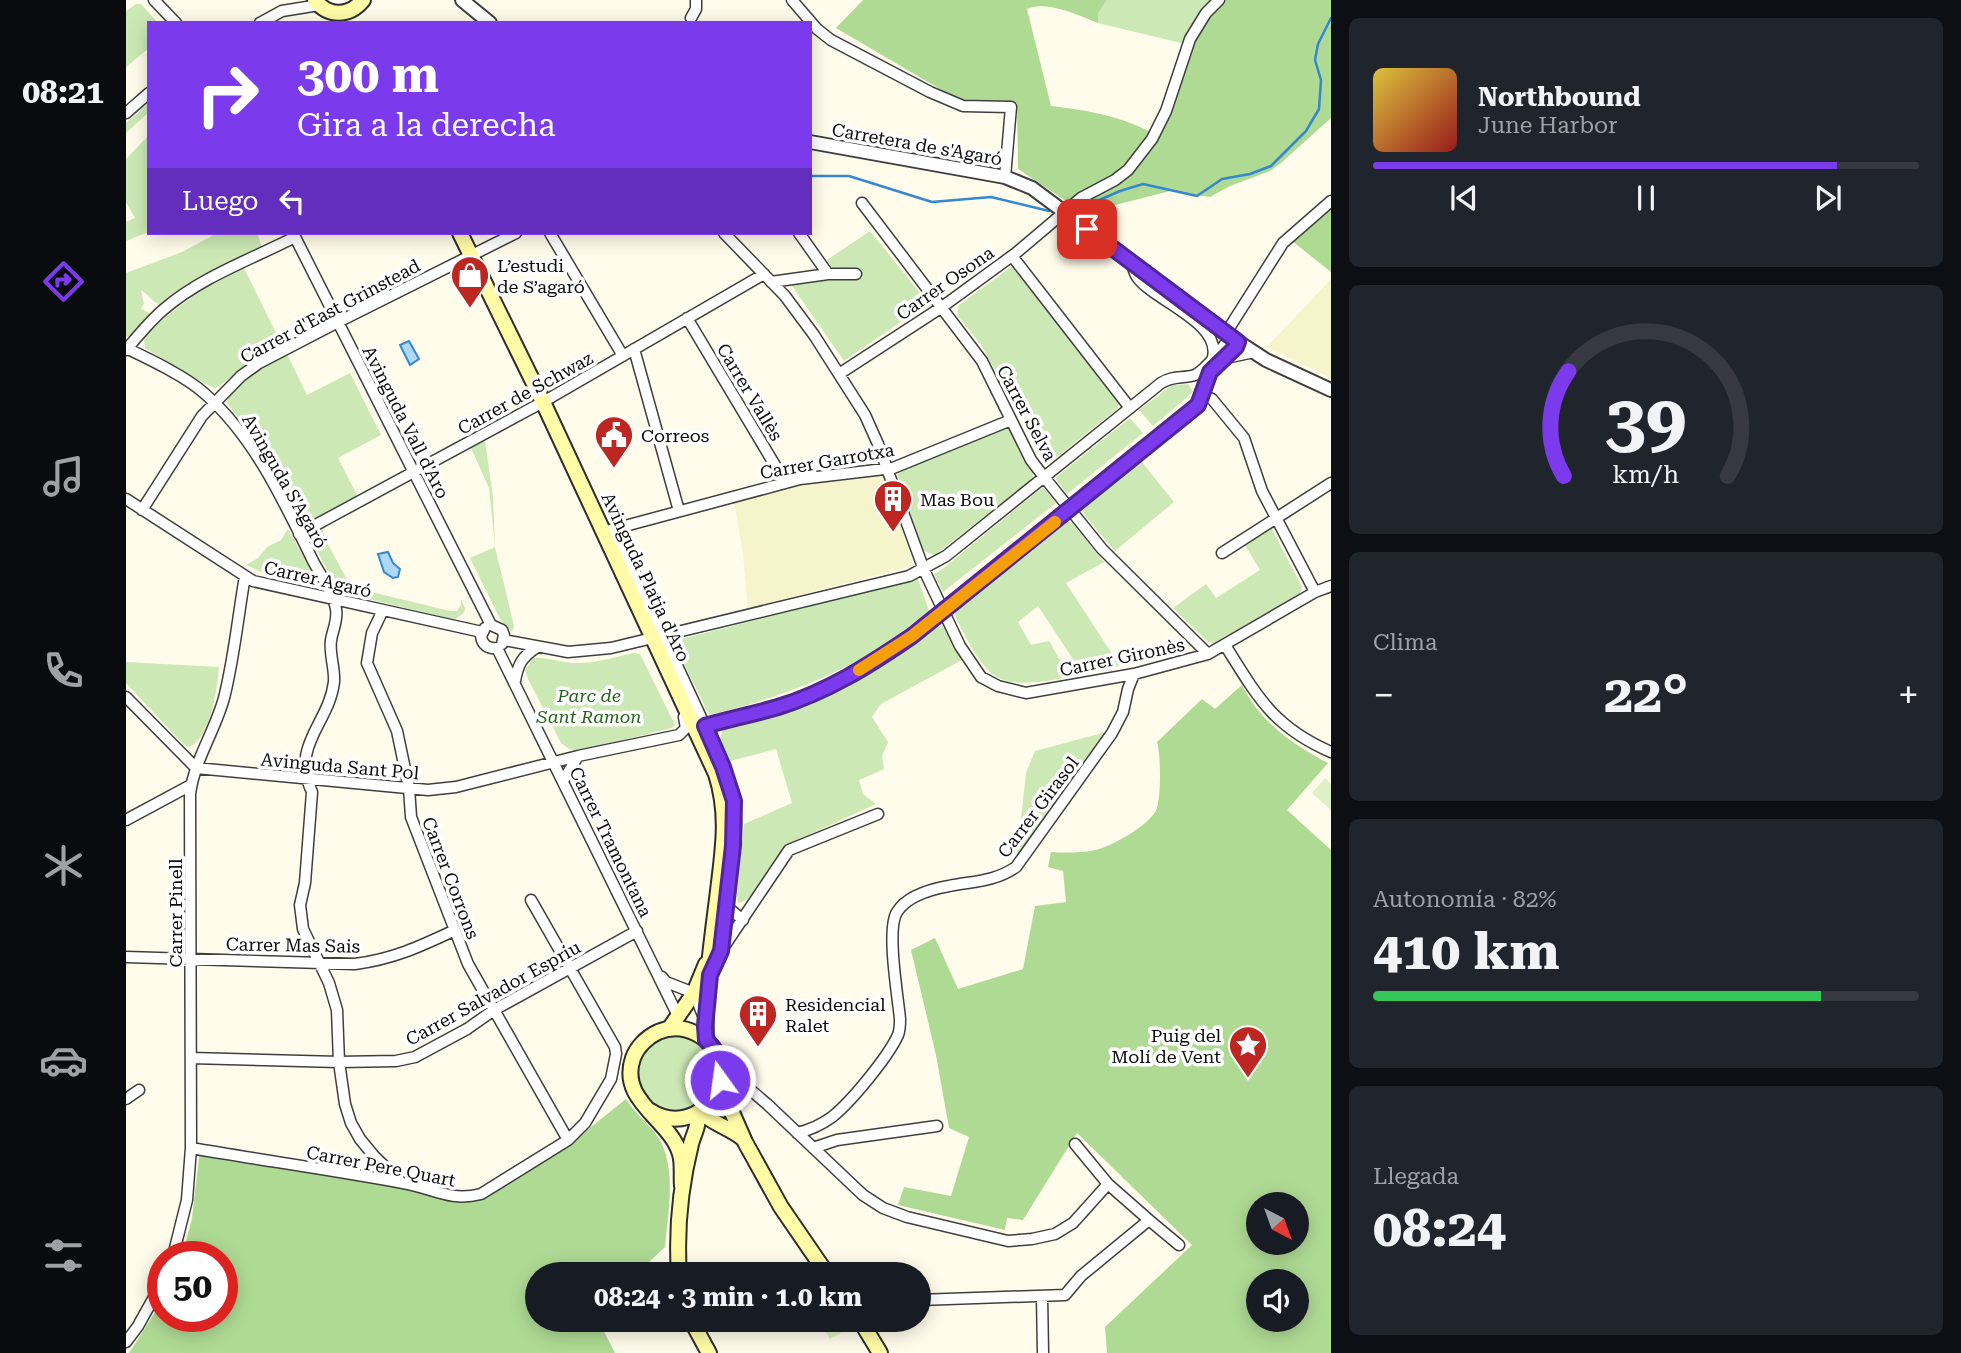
<!DOCTYPE html>
<html lang="es">
<head>
<meta charset="utf-8">
<style>
	:root { --surface:#171b24; --page:#20242c; --text:#f1f3f6; --muted:#9ea1a6; --line:#363941; --accent:#7c3aed }
	body { margin:0; font-family:"Roboto Serif",serif; background:var(--page); color:var(--text); height:100vh; display:flex; flex-direction:column; font-size:26px; white-space:nowrap }
	* { box-sizing:border-box; margin:0 }
	p { font-size:23px; color:var(--muted) }
	.icon { flex:none; width:38px; height:38px; fill:none; stroke:currentColor; stroke-width:2; stroke-linecap:round; stroke-linejoin:round }
	.map { position:relative; flex:1; overflow:hidden }
	.drawer { display:flex; flex-direction:column; gap:18px; padding:18px; background:#0d0f14; width:630px }
	.drawer>* { flex:none }
	.guide { position:absolute; left:21px; top:21px; width:665px; height:214px; border-radius:0px; box-shadow:0 4px 18px #0003; background:#7c3aed; color:#fff; overflow:hidden }
	.needle { width:46px; rotate:139deg }
	.controls { position:absolute; left:1120px; top:1192px; display:grid; gap:14px }
	.controls a { display:grid; place-items:center; width:63px; height:63px; border-radius:50%; background:var(--surface); box-shadow:0 4px 18px #0003; font-size:35px }
	.speed { position:absolute; left:21px; top:1241px; display:flex; gap:14px; font-size:35px; font-weight:700; text-align:center }
	.speed>* { display:grid; place-content:center; width:91px; height:91px; border-radius:50%; background:var(--surface); box-shadow:0 4px 18px #0003; line-height:1 }
	.speed .limit { border:10px solid #d22; background:#fff; color:#111 }
	.pin { position:absolute; display:grid; place-items:center; width:60px; height:60px; color:#fff; margin:-30px; border-radius:14px; box-shadow:0 4px 10px #0006 }
	.me { position:absolute; width:77px; margin:-38px; rotate:346deg; stroke-linejoin:round; filter:drop-shadow(0 0 5px #0008) }
	.turn { display:flex; align-items:center; gap:24px; height:147px; padding:0 35px; font-size:32px }
	.turn .icon { width:91px; height:91px; stroke-width:2.5 }
	.turn b { display:block; font-size:49px; line-height:60px }
	.then { display:flex; align-items:center; height:66px; padding:0 35px; background:#0003; gap:14px; font-size:26px }
	.big { font-size:52px; font-weight:700; line-height:1.1 }
	.drawer .tile { flex:1; display:flex; flex-direction:column; justify-content:center; gap:10px; min-width:0; padding:0 24px; border-radius:10px; background:var(--page) }
	.drawer .dial { align-items:center; gap:0 }
	.dial svg { height:182px; overflow:visible; fill:none; stroke:var(--line); stroke-width:7; stroke-linecap:round; text-anchor:middle }
	.dial text { fill:var(--text); stroke:none }
	.song { display:flex; align-items:center; gap:21px }
	.cover { width:84px; height:84px; border-radius:10px; background:linear-gradient(135deg,hsl(50 70% 55%),hsl(0 70% 35%)) }
	.played { height:7px; border-radius:4px; background:linear-gradient(90deg,var(--accent) 85%,var(--line) 85%) }
	.keys { display:flex; justify-content:space-around; direction:ltr }
	.heat { display:flex; justify-content:space-between; align-items:center; font-size:38px; direction:ltr }
	.charge { height:10px; border-radius:5px; background:linear-gradient(90deg,#34c759 82%,var(--line) 0) }
	.trip { position:absolute; left:399px; top:1262px; width:406px; height:70px; border-radius:35px; background:var(--surface); box-shadow:0 4px 18px #0003; font-weight:700; line-height:70px; text-align:center }
	main { display:flex; flex:1; min-height:0 }
	.menu { display:flex; flex-direction:column; width:126px; justify-content:space-around; align-items:center; background:#090b0e; color:var(--muted) }
	.menu .icon { width:49px; height:49px }
	.menu .selected { color:var(--accent) }
	.menu b { font-size:32px; color:var(--text) }
	.map>svg:first-child { display:block }
	.farmland { fill:#f5f4cb }
	.green { fill:#cce9b5 }
	.forest { fill:#afda94; fill-rule:evenodd }
	.pitch { fill:#dff0c6 }
	.water { fill:#afd7f7; stroke:#3587cf; stroke-width:2 }
	.lines { fill:none; stroke-linecap:round; stroke-linejoin:round }
	.stream { stroke:#3587cf; stroke-width:2.5 }
	.minor-casing { stroke:#3f3f3f; stroke-width:13 }
	.tertiary-casing { stroke:#3f3f3f; stroke-width:16 }
	.secondary-casing { stroke:#2e2e2e; stroke-width:18 }
	.minor { stroke:#fff; stroke-width:10 }
	.tertiary { stroke:#fff; stroke-width:12 }
	.secondary { stroke:#fffba6; stroke-width:14 }
	.route-casing { stroke:#51269a; stroke-width:18 }
	.route { stroke:#7c3aed; stroke-width:12 }
	.slow { stroke:#f59e0b; stroke-width:12 }
	.labels { text-anchor:middle; dominant-baseline:central; stroke-width:7; stroke-linejoin:round; paint-order:stroke }
	.street-label { font-size:18px; fill:#0c0c0c; stroke:#fff }
	.poi-label { font-size:18px; fill:#0c0c0c; stroke:#fff; text-anchor:start }
	.park-label { font-size:18px; font-style:italic; fill:#26641c; stroke:#fff }
</style>
</head>
<body>
<main>
<nav class="menu">
<b>08:21</b>
<svg class="icon selected" aria-label="directions" viewBox="0 0 24 24"><path d="M12 3l9 9-9 9-9-9zM9 14v-3h6M13 9l2 2-2 2"/></svg>
<svg class="icon" aria-label="music" viewBox="0 0 24 24"><path d="M9 18V5l10-2v13"/><circle cx="6" cy="18" r="3"/><circle cx="16" cy="16" r="3"/></svg>
<svg class="icon" aria-label="phone" viewBox="0 0 24 24"><path d="M5 4h4l2 5-3 2q2 4 5 5l2-3 5 2v4C11 20 4 13 5 4z"/></svg>
<svg class="icon" aria-label="climate" viewBox="0 0 24 24"><path d="M12 3v18M4 7l16 10M4 17L20 7"/></svg>
<svg class="icon" aria-label="car" viewBox="0 0 24 24"><path d="M5 17H2v-5l4-1 3-4h7l3 4 3 1v5h-3M9 17h6M6 11h13"/><circle cx="7" cy="17" r="2"/><circle cx="17" cy="17" r="2"/></svg>
<svg class="icon" aria-label="filters" viewBox="0 0 24 24"><path d="M4 7h16M4 17h16"/><circle cx="9" cy="7" r="2"/><circle cx="15" cy="17" r="2"/></svg>
</nav>
<div class="map">
<svg width="1205" height="1353" viewBox="0 0 1205 1353">
	<rect width="100%" height="100%" fill="#fffceb"/>
	<path class="farmland" d="M1205,279V378L1141,347Z
		M754,475L758,477L770,511L786,560L785,566L622,609L617,554L608,502L684,482Z"/>
	<path class="green" d="M981,0H1087L1059,44L972,23V13Z
		M10,4H15L32,23H23V48L0,67V11Z
		M23,103V112L0,133V123Z
		M23,135V232L0,241V222L9,218L0,202V159Z
		M744,231L802,303L718,361L662,280L734,279L735,269L709,271L701,260Z
		M91,233H131L136,247C100,264 66,282 35,305C25,301 23,295 15,290L18,304L15,309L26,314L5,336L0,337V273L56,252Z
		M889,264L984,384L993,402L991,409L921,465L855,345L831,315L833,305Z
		M118,268L156,345L125,362L90,388C83,388 31,355 19,348L18,338C49,306 78,287 118,268Z
		M161,354L181,395L224,373L255,435L212,458L232,497L184,523L176,521L134,446L101,403C105,379 142,365 161,354Z
		M1062,384L1067,392L1027,426L1013,410L1046,385Z
		M1004,418L1017,433L941,494L929,478Z
		M879,428L885,429L908,471L906,479L809,555L797,551L771,473Z
		M359,441L367,497L369,547L388,626L386,632L374,619L344,558L369,547L363,488L345,448Z
		M1015,461L1048,502L989,551L959,516L957,510L960,505Z
		M917,487L930,503L817,592L808,574L815,570Z
		M940,521L946,523L978,562L940,583L994,666L956,673L912,606L892,622L905,645L923,641L944,677C873,690 863,685 831,620L829,614L831,609Z
		M202,525L197,530L198,537L225,587L324,611H331L335,605V599L339,608L338,613L329,619L323,618L216,593L211,589L186,541L187,534Z
		M1145,527L1176,587L1174,594L1088,643L1082,642L1047,608L1080,584L1090,598L1134,570L1119,545Z
		M162,529L185,570V579L177,585L144,576L120,565L132,558L141,547L155,540Z
		M792,579L803,611C784,625 765,640 745,653C694,683 640,701 583,715L547,641Z
		M813,626L819,627L836,660L755,704L746,717L762,742L756,756L758,769L733,780L737,794L750,804L665,843C649,856 630,902 612,903L611,896L618,824L666,803L650,749L604,761L594,740L597,728L657,711L721,684L767,658Z
		M507,653L514,654L549,725L546,728L451,751L443,749L435,743L402,679L399,670L407,658C420,657 433,662 446,663C467,664 486,658 507,653Z
		M0,662L93,667C91,688 85,740 62,747L55,742L0,683Z
		M980,732L891,856L900,773L909,751Z
		M512 1073a38 38 0 1 1 76 0a38 38 0 1 1-76 0Z"/>
	<path class="forest" d="M737,0H981L972,13V23C952,15 920,0 901,9L925,106C961,110 999,117 1030,135L1069,38L1079,19L1097,0H1205V118L1155,163L1144,171L1104,186L1084,197L1044,191L958,213L892,169L891,103L836,102L710,28Z
		M1205,208V272L1166,241Z
		M1116,685C1135,723 1166,744 1202,763L1161,810L1205,850V1353H981L979,1327L1066,1245L951,1133L897,1220L881,1218L879,1230L772,1205L778,1187L825,1196L843,1137L823,1128L810,1055L785,950L809,938L832,989L897,969L909,906L940,902L937,871L922,867L925,852C939,853 955,853 969,850C985,847 1026,824 1031,808C1035,793 1035,756 1031,742L1076,699L1089,709ZM1132,1204H1171V1242H1132ZM1132,1281H1171V1320H1132Z
		M500,1099C509,1114 528,1128 535,1142C550,1173 542,1213 539,1247L522,1263L505,1274H411V1320H472L489,1353H3L37,1300V1316H96V1256H56L66,1218L74,1149L292,1186L335,1199L373,1189L440,1147Z"/>
	<path class="pitch" d="M1199,778L1205,784V810L1186,793Z
		M692,1320H709L716,1332L704,1339Z"/>
	<path class="water" d="M283,341L293,359L284,365L274,345Z
		M262,552L267,563L274,569L272,577L267,578L258,572L252,554Z"/>
	<g class="lines">
		<path class="stream" d="M684,176H723L806,202L865,197L923,211
			M962,205L994,191L1017,184L1071,196L1096,179L1124,174L1145,166L1180,131L1193,109L1195,80L1189,60L1192,44L1205,18"/>
		<g class="minor-casing">
			<path id="minor" d="M28,0L50,23
				M666,0L691,29L705,40L804,92L837,106L885,107L879,177
				M565,18L570,9V0
				M134,23L156,11L193,5
				M0,113L23,93
				M736,203L856,361L905,460L918,477L976,549L1082,654
				M167,233L365,625
				M424,233L497,356
				M598,233L659,296L688,335L739,415L752,444L798,570L834,646L855,677L872,686L900,693L1008,674L1082,654L1189,592L1205,586
				M673,233L702,274
				M886,256L1004,408
				M1005,261C1007,266 1008,273 1011,277C1028,301 1095,322 1087,357
				M645,282L702,274H730
				M561,318L659,482
				M1100,333L1157,243L1205,201
				M0,348C23,359 59,376 78,393C128,436 158,502 187,561C195,576 207,592 210,609C212,620 207,629 205,640C203,654 209,668 208,682C203,724 164,745 186,792L179,883L174,905L177,929L203,983L211,1010L213,1062L219,1104L225,1123L234,1139L248,1156L275,1182
				M508,349L553,511
				M0,350C11,337 23,322 37,310C75,277 124,260 169,237
				M1100,358L1128,352
				M713,374L816,307L890,253L955,198L989,180L1002,170L1026,139L1040,111L1064,39L1080,13L1093,0
				M1077,395L1086,399L1118,438L1136,491L1189,592
				M0,499L127,581L356,632
				M16,510L76,416L115,376L133,363L212,322L390,233
				M488,529L591,752C597,768 605,784 608,800C614,833 604,873 600,906L617,920
				M484,530L674,479L767,468L885,420
				M173,534L417,402L638,274
				M1096,553L1205,483
				M257,610L246,633L241,663L271,731L283,788L285,817L342,964L442,1140
				M365,625L376,630L378,635L376,644
				M359,628L355,636C356,645 362,649 371,648
				M378,640L442,652L485,648L783,576L820,556L1035,383C1048,375 1056,379 1069,375C1078,371 1100,345 1104,336
				M1099,645C1131,696 1147,727 1205,752
				M371,648L552,1016
				M389,681C392,664 396,657 411,647
				M0,697L70,768L302,790L330,787L452,756L553,735L560,728L558,717
				M579,726C617,716 656,707 693,691C726,676 756,657 786,636L1072,405C1077,395 1078,381 1084,372C1092,359 1107,357 1112,342
				M437,781L452,756
				M0,820L65,785
				M595,947L600,906
				M0,957L229,964C267,959 293,947 327,931
				M586,971L595,951L663,850L752,814
				M536,977L540,982L568,993L576,1013
				M65,1058L213,1062L270,1061L289,1057L341,1029L368,1010L511,931
				M593,1063L641,1104L737,1195L757,1208L781,1217L882,1241L906,1239L929,1234L947,1223L982,1184L1023,1220L955,1276L939,1295L793,1300
				M0,1099L13,1090
				M671,1133C684,1130 695,1125 706,1117C725,1102 762,1057 772,1035C774,1030 774,1024 774,1019C772,997 760,929 771,912C781,896 806,889 823,886C848,881 868,882 890,867L986,733L997,712L1002,689L1008,674
				M949,1144L982,1184
				M65,1148C135,1160 206,1170 277,1183C307,1188 323,1202 355,1194L442,1140L459,1123L485,1079L490,1054L489,1047L405,900
				M687,1148L711,1140L811,1126
				M1023,1220L1053,1245
				M47,1256L61,1200L65,1148L64,794C68,761 89,731 98,698C108,659 112,616 119,576
				M916,1296L917,1353
				M0,1342L12,1326L37,1281"/>
		</g>
		<g class="tertiary-casing">
			<path id="tertiary" d="M336,0L364,23
				M684,142L879,177L906,188L1114,343L1140,360L1205,390"/>
		</g>
		<g class="secondary-casing">
			<path id="secondary" d="M189,0C202,17 223,17 237,0
				M334,233L417,402L590,774C603,815 597,848 592,891C586,940 578,991 580,1040
				M543,1029L568,993L580,964
				M593,1083L619,1142L655,1207L701,1274
				M523,1110C578,1146 625,1060 569,1033C557,1027 544,1027 532,1032C521,1037 511,1047 507,1058C492,1101 544,1119 554,1154C557,1164 555,1177 556,1186
				M574,1111C586,1124 603,1127 616,1138
				M553,1274C550,1229 554,1188 565,1144C568,1132 574,1126 570,1114
				M565,1320L583,1353
				M734,1320L754,1353"/>
		</g>
		<use href="#minor" class="minor"/>
		<use href="#tertiary" class="tertiary"/>
		<use href="#secondary" class="secondary"/>
	</g>
	<g class="lines">
		<g class="route-casing">
			<path id="route" d="M594,1080L593,1063L587,1048L580,1040L579,1027L584,975L595,951L607,846L608,801L597,767L579,726C603,719 628,714 652,707C701,692 744,665 786,636L1072,405L1084,372L1110,347L1112,342L961,229"/>
		</g>
		<use href="#route" class="route"/>
		<path class="slow" d="M733,670L786,636L929,522"/>
	</g>
	<defs>
		<g id="shop-pin" transform="scale(2.0125)"><path d="M0 17L-7.5 6A9.5 9.5 0 1 1 7.5 6Z" fill="#be2622" stroke="#fff"/><path d="M-5-2.5h2.3a2.7 3.5 0 0 1 5.4 0H5L5.5 6h-11ZM-1.5-2.5h3a1.5 2.3 0 0 0-3 0Z" fill="#fff"/></g>
		<g id="civic-pin" transform="scale(2.0125)"><path d="M0 17L-7.5 6A9.5 9.5 0 1 1 7.5 6Z" fill="#be2622" stroke="#fff"/><path d="M-.6-6.5H3V-4.5H.6V-3L4-1V1h2V6H-6V1h2V-1L-.6-3ZM-1.2 2.5V6h2.4V2.5Z" fill="#fff"/></g>
		<g id="building-pin" transform="scale(2.0125)"><path d="M0 17L-7.5 6A9.5 9.5 0 1 1 7.5 6Z" fill="#be2622" stroke="#fff"/><path d="M-4-6H4V6H1V3H-1V6H-4ZM-2.5-4.3h1.7v1.8h-1.7ZM.8-4.3h1.7v1.8H.8ZM-2.5-1h1.7V.8h-1.7ZM.8-1h1.7V.8H.8Z" fill="#fff"/></g>
		<g id="sight-pin" transform="scale(2.0125)"><path d="M0 17L-7.5 6A9.5 9.5 0 1 1 7.5 6Z" fill="#be2622" stroke="#fff"/><path d="M0-6L1.8-2.2L6-1.7L2.9 1.2L3.7 5.4L0 3.3L-3.7 5.4L-2.9 1.2L-6-1.7L-1.8-2.2Z" fill="#fff"/></g>
	</defs>
	<g fill-rule="evenodd">
		<use href="#shop-pin" x="344" y="275"/>
		<use href="#civic-pin" x="488" y="435"/>
		<use href="#building-pin" x="767" y="499"/>
		<use href="#building-pin" x="632" y="1014"/>
		<use href="#sight-pin" x="1122" y="1045"/>
	</g>
	<g class="labels">
		<g class="street-label">
			<text transform="translate(791 144) rotate(10)">Carretera de s'Agaró</text>
			<text transform="translate(819 283) rotate(-35)">Carrer Osona</text>
			<text transform="translate(204 311) rotate(-28)">Carrer d'East Grinstead</text>
			<text transform="translate(624 392) rotate(59)">Carrer Vallès</text>
			<text transform="translate(399 393) rotate(-29)">Carrer de Schwaz</text>
			<text transform="translate(901 413) rotate(62)">Carrer Selva</text>
			<text transform="translate(280 422) rotate(63)">Avinguda Vall d'Aro</text>
			<text transform="translate(701 461) rotate(-10)">Carrer Garrotxa</text>
			<text transform="translate(159 481) rotate(60)">Avinguda S'Agaró</text>
			<text transform="translate(520 577) rotate(65)">Avinguda Platja d'Aro</text>
			<text transform="translate(192 579) rotate(13)">Carrer Agaró</text>
			<text transform="translate(996 657) rotate(-12)">Carrer Gironès</text>
			<text transform="translate(214 766) rotate(5)">Avinguda Sant Pol</text>
			<text transform="translate(912 807) rotate(-53)">Carrer Girasol</text>
			<text transform="translate(485 842) rotate(64)">Carrer Tramontana</text>
			<text transform="translate(325 878) rotate(69)">Carrer Corrons</text>
			<text transform="translate(49 913) rotate(-90)">Carrer Pinell</text>
			<text transform="translate(167 945) rotate(1)">Carrer Mas Sais</text>
			<text transform="translate(367 993) rotate(-29)">Carrer Salvador Espriu</text>
			<text transform="translate(255 1166) rotate(11)">Carrer Pere Quart</text>
		</g>
		<g class="poi-label">
			<text x="371" y="265">L’estudi<tspan x="371" dy="21">de S’agaró</tspan></text>
			<text x="515" y="435">Correos</text>
			<text x="794" y="499">Mas Bou</text>
			<text x="659" y="1004">Residencial<tspan x="659" dy="21">Ralet</tspan></text>
			<text x="1095" y="1035" text-anchor="end">Puig del<tspan x="1095" dy="21">Molí de Vent</tspan></text>
		</g>
		<g class="park-label">
			<text x="463" y="695">Parc de<tspan x="463" dy="21">Sant Ramon</tspan></text>
		</g>
	</g>
</svg>
<div class="controls">
<a><svg class="needle" viewBox="-14 -14 28 28"><path d="M0-13l5 13h-10z" fill="#e53935"/><path d="M0 13l5-13h-10z" fill="#9ea1a6"/></svg></a>
<a><svg class="icon" aria-label="sound" viewBox="0 0 24 24"><path d="M4 9h4l5-4v14l-5-4H4zM17 9q2 3 0 6"/></svg></a>
</div>
<div class="speed"><div class="limit">50</div></div>
<div class="pin" style="left:961px;top:229px;background:#d93025"><svg class="icon" aria-label="arrive" viewBox="0 0 24 24"><path d="M6 21V4h12l-3 4 3 4H6"/></svg></div>
<svg class="me" style="left:594px;top:1080px" viewBox="-20 -20 40 40"><circle r="17" fill="#7c3aed" stroke="#fff" stroke-width="3"/><path d="M0-11L8 9 0 5-8 9z" fill="#fff"/></svg>
<div class="trip">08:24 · 3 min · 1.0 km</div>
<div class="guide">
<div class="turn"><svg class="icon" aria-label="right" viewBox="0 0 24 24"><path d="M7 20v-9h11M14 6l5 5-5 5"/></svg><div><b>300 m</b>Gira a la derecha</div></div>
<div class="then">Luego<svg class="icon" aria-label="left" viewBox="0 0 24 24"><path d="M17 20v-9H6M10 6l-5 5 5 5"/></svg></div>
</div>
</div>
<section class="drawer">
<div class="tile">
<div class="song"><i class="cover"></i><div><b>Northbound</b><p>June Harbor</p></div></div>
<div class="played"></div>
<div class="keys"><svg class="icon" aria-label="previous" viewBox="0 0 24 24"><path d="M18 5L8 12l10 7zM5 5v14"/></svg><svg class="icon" aria-label="pause" viewBox="0 0 24 24"><path d="M8 5v14M16 5v14"/></svg><svg class="icon" aria-label="next" viewBox="0 0 24 24"><path d="M6 5l10 7-10 7zM19 5v14"/></svg></div>
</div>
<div class="tile dial"><svg viewBox="0 0 100 80">
<path d="M14 69A42 42 0 1 1 86 69"/>
<path d="M14 69A42 42 0 0 1 16 23" stroke="#7c3aed"/>
<text x="50" y="56" font-size="32" font-weight="700">39</text>
<text x="50" y="72" font-size="11">km/h</text>
</svg></div>
<div class="tile"><p>Clima</p>
<div class="heat"><a>−</a><b class="big">22°</b><a>+</a></div>
</div>
<div class="tile"><p>Autonomía · 82%</p><b class="big">410 km</b><div class="charge"></div></div>
<div class="tile"><p>Llegada</p><b class="big">08:24</b></div>
</section>
</main>
</body>
</html>
